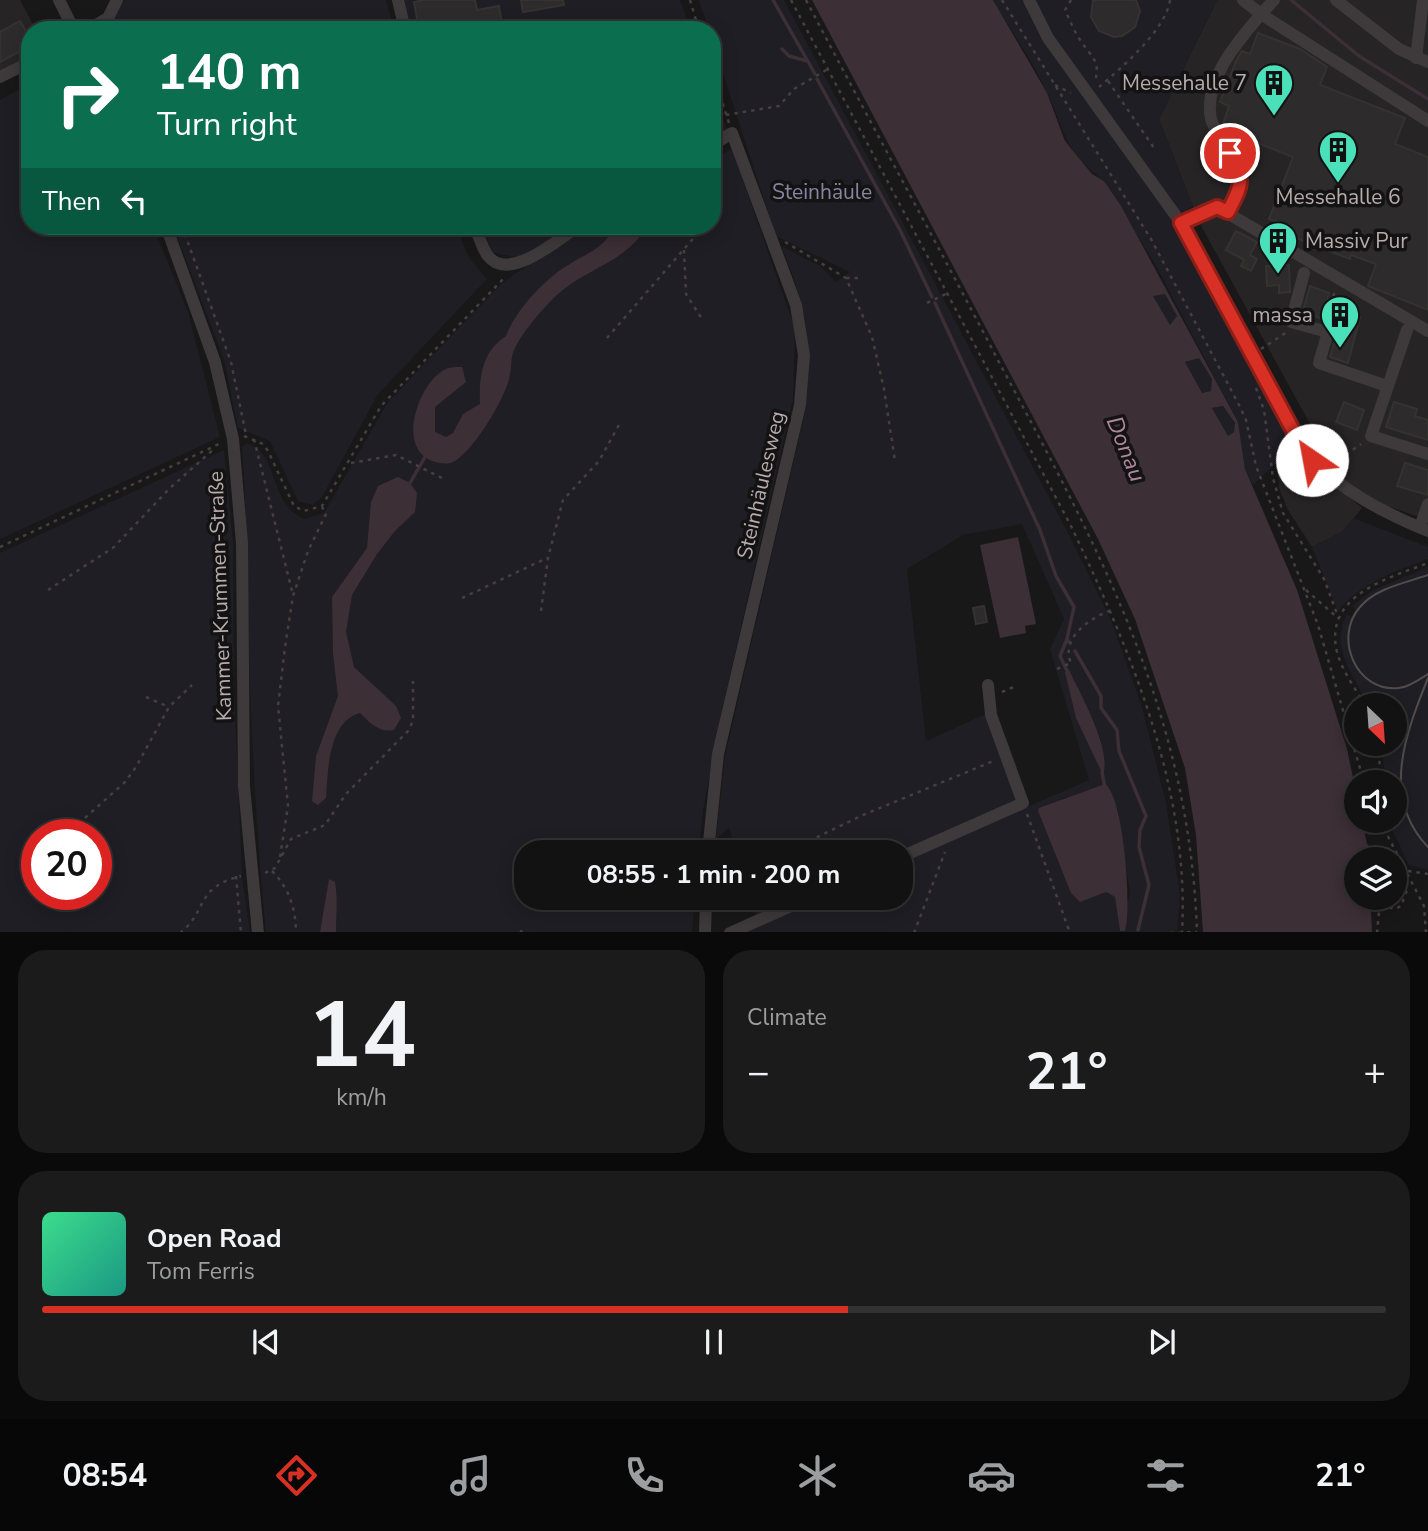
<!DOCTYPE html>
<html lang="en">
<head>
<meta charset="utf-8">
<style>
	:root { --surface:#131212; --page:#1c1b1b; --text:#f1f3f6; --muted:#9d9e9f; --line:#323232; --accent:#d93025 }
	body { margin:0; font-family:"Nunito Sans",sans-serif; background:var(--page); color:var(--text); height:100vh; display:flex; flex-direction:column; font-size:26px; white-space:nowrap }
	* { box-sizing:border-box; margin:0 }
	p { font-size:23px; color:var(--muted) }
	.icon { flex:none; width:38px; height:38px; fill:none; stroke:currentColor; stroke-width:2; stroke-linecap:round; stroke-linejoin:round }
	.map { position:relative; height:932px; overflow:hidden }
	.drawer { display:flex; flex-direction:column; gap:18px; padding:18px; background:#0a0a0a; flex:1 }
	.drawer>* { flex:none }
	.hud { position:absolute; left:21px; top:21px; width:700px; height:214px; border-radius:28px; box-shadow:0 4px 18px #0003,0 0 0 2px var(--line); background:#0b6e4f; color:#fff; overflow:hidden }
	.needle { width:46px; rotate:155deg }
	.fabs { position:absolute; left:1344px; top:693px; display:grid; gap:14px }
	.fabs a { display:grid; place-items:center; width:63px; height:63px; border-radius:50%; background:var(--surface); box-shadow:0 4px 18px #0003,0 0 0 2px var(--line); font-size:35px }
	.speed { position:absolute; left:21px; top:819px; display:flex; gap:14px; font-size:35px; font-weight:700; text-align:center }
	.speed>* { display:grid; place-content:center; width:91px; height:91px; border-radius:50%; background:var(--surface); box-shadow:0 4px 18px #0003,0 0 0 2px var(--line); line-height:1 }
	.speed .limit { border:10px solid #d22; background:#fff; color:#111 }
	.pin { position:absolute; display:grid; place-items:center; width:60px; height:60px; color:#fff; margin:-30px; border:4px solid #fff; border-radius:50%; box-shadow:0 2px 7px #0007 }
	.me { position:absolute; width:77px; margin:-38px; rotate:327deg; stroke-linejoin:round; filter:drop-shadow(0 0 5px #0008) }
	.turn { display:flex; align-items:center; gap:24px; height:147px; padding:0 21px; font-size:32px }
	.turn .icon { width:91px; height:91px; stroke-width:2.5 }
	.turn b { display:block; font-size:49px; line-height:60px }
	.then { display:flex; align-items:center; height:66px; padding:0 21px; background:#0003; gap:14px; font-size:26px }
	.big { font-size:52px; font-weight:700; line-height:1.1 }
	.drawer .widget { flex:1; display:flex; flex-direction:column; justify-content:center; gap:10px; min-width:0; padding:0 24px; border-radius:28px; background:var(--page) }
	.drawer .dial { align-items:center; gap:0 }
	.dial b { font-size:91px; line-height:1 }
	.song { display:flex; align-items:center; gap:21px }
	.cover { width:84px; height:84px; border-radius:10px; background:linear-gradient(135deg,hsl(150 70% 55%),hsl(170 70% 35%)) }
	.played { height:7px; border-radius:4px; background:linear-gradient(90deg,var(--accent) 60%,var(--line) 60%) }
	.keys { display:flex; justify-content:space-around; direction:ltr }
	.heat { display:flex; justify-content:space-between; align-items:center; font-size:38px; direction:ltr }
	.drawer .tiles { flex:1; display:grid; gap:18px; grid-template-columns:1fr 1fr }
	.widget:last-child { grid-column:span 2 }
	.trip { position:absolute; left:514px; top:840px; width:399px; height:70px; border-radius:28px; background:var(--surface); box-shadow:0 4px 18px #0003,0 0 0 2px var(--line); font-weight:700; line-height:70px; text-align:center }
	.menu { display:flex; height:112px; justify-content:space-around; align-items:center; background:#080707; color:var(--muted) }
	.menu .icon { width:49px; height:49px }
	.menu .active { color:var(--accent) }
	.menu b { font-size:32px; color:var(--text) }
	.map>svg:first-child { display:block }
	.built { fill:#262424 }
	.green { fill:#1f1e24; fill-rule:evenodd }
	.water { fill:#3c2f35; fill-rule:evenodd }
	.lines { fill:none; stroke-linecap:round; stroke-linejoin:round }
	.stream { stroke:#3c2f35; stroke-width:3.5 }
	.building { fill:#2d2b2b; stroke:#353232; stroke-width:2 }
	.path { stroke:#453f40; stroke-width:2.5; stroke-dasharray:3.5 5; stroke-linecap:butt }
	.minor { stroke:#3e393a; stroke-width:12 }
	.tram { stroke:#534c4d; stroke-width:2 }
	.route-casing { stroke:#8d1f18; stroke-width:18 }
	.route { stroke:#d93025; stroke-width:12 }
	.labels { text-anchor:middle; dominant-baseline:central; stroke-width:7; stroke-linejoin:round; paint-order:stroke }
	.poi-label { font-size:21px; fill:#b8abae; stroke:#141313; text-anchor:end }
	.park-label { font-size:21px; fill:#8884a1; stroke:#141313 }
	.street-label { font-size:21px; fill:#b8abae; stroke:#141313 }
	.water-label { font-size:23px; font-style:italic; fill:#af8699; stroke:#141313 }
</style>
</head>
<body>
<div class="map">
<svg width="1428" height="933" viewBox="0 0 1428 933">
	<rect width="100%" height="100%" fill="#191818"/>
	<path class="built" d="M0,0H20L36,30H30V55L0,71Z
		M1217,0H1428V520L1373,501L1338,475L1199,222L1159,119Z
		M1305,460L1362,508L1342,532L1312,547L1288,510L1279,488L1277,463Z"/>
	<path class="green" d="M125,0H386L394,30H101Z
		M402,0H680L691,30H410Z
		M699,0H784L1066,529L1111,620L1142,707L1166,803L1180,895L1177,932H743L822,898H901V862L1089,780L1050,649L1064,619L1022,524L963,535L907,569L926,741L986,714L1017,802L901,853L737,852L729,828L716,839L725,756L806,408C812,339 808,310 781,246L820,266L836,282L850,272L776,236L712,40V30H709ZM1069,671C1083,700 1111,742 1102,775ZM1067,797L1118,808L1130,894L1120,931L1115,897L1106,892L1071,893L1038,811Z
		M993,0H1217L1159,119L1193,206L1174,218L1304,458L1277,462L1253,485L1245,469L1238,422L1156,266L1104,181C1063,148 1068,138 1047,93C1033,61 1011,31 993,0Z
		M30,83V226H153L188,312L220,437L0,539V100Z
		M712,89L727,130L712,139Z
		M732,149L795,329L793,399L723,706L703,810L699,852H527V898H695L692,932H266C258,851 253,769 250,687C247,606 248,528 242,447L247,443C281,456 267,502 304,519L324,513L388,402L502,283L525,267L592,226H712V159Z
		M173,226H456L469,258L487,279L378,394L322,497L313,505L298,501L270,441L238,428L224,360Z
		M481,226H572L521,258L493,253Z
		M1165,294L1177,316L1170,325L1153,296Z
		M1199,357L1212,379L1211,391L1202,393L1185,362Z
		M1223,406L1235,424L1234,432L1228,436L1212,408Z
		M224,450L233,542L234,689L242,876L250,932H0V553ZM37,835H96V894H37Z
		M1353,518L1428,547V559C1393,572 1363,582 1338,611L1312,547L1342,532Z
		M1428,567V870L1409,865L1388,821H1395V782H1386L1381,744H1395V705H1367C1355,675 1328,648 1347,614L1353,617L1357,611L1352,606L1373,590Z
		M751,898H801L757,917Z"/>
	<path class="water" d="M812,0H993L1047,93L1065,141L1092,174L1104,181L1121,206L1238,422L1245,469L1297,590L1347,749L1356,792V821H1362L1367,844L1380,857L1356,859V898H1381L1371,911L1372,932H1203L1196,835L1185,768L1135,619L1098,539ZM1165,294L1177,316L1170,325L1153,296ZM1199,358L1212,379L1211,391L1202,393L1185,362ZM1223,406L1235,423L1234,432L1228,436L1212,408Z
		M614,226H646C629,261 585,269 558,294C544,307 524,330 515,348C510,356 512,369 509,379C504,400 473,452 453,462C447,465 439,463 432,461C395,447 420,380 446,369C450,367 457,367 462,367L466,382L435,407V432L446,437L453,433L463,414L480,404C479,377 482,351 506,336C515,311 546,277 570,264C587,253 607,247 614,226Z
		M398,477L410,483L417,493L415,512L395,531L377,554L352,595L346,632L354,667L396,706L401,718L394,730C379,733 370,723 360,713C328,721 328,772 326,798L318,805L312,801L316,756L338,696L333,653L332,597L367,548L371,502L378,486Z
		M1018,537L1036,624L1025,626L1026,633L1000,638L980,545Z
		M1069,670C1081,695 1112,749 1103,775L1076,718L1065,672Z
		M1105,784C1124,797 1132,907 1125,931H1120L1115,897L1106,892L1080,902L1071,893L1038,811L1039,808Z
		M329,879L335,882C338,900 336,914 336,932H320Z"/>
	<g class="lines">
		<path class="stream" d="M773,0L815,74
			M1291,0L1359,56L1428,99
			M782,49L789,56L807,61
			M817,79L900,230L932,297
			M935,303L1040,530L1056,576L1074,607L1067,639L1069,642
			M410,483L425,457
			M1067,639L1060,656L1069,675
			M1075,651L1101,696V708L1117,730L1119,751L1146,816L1140,830L1139,847L1149,885L1138,930
			M1102,772L1105,788"/>
	</g>
	<path class="building" d="M424,0H475L477,10L499,6L503,30H419L414,2Z
		M521,0H563L564,5L523,12Z
		M1093,0H1136L1140,11L1135,27L1122,36L1114,37L1099,31L1091,17Z
		M20,21L30,38V46L0,62V32Z
		M1258,33L1300,49L1327,67L1320,85L1405,118L1395,144L1428,157V310L1368,286L1376,264L1351,255L1350,259L1278,231L1281,223L1269,219L1293,157L1227,131L1223,124L1229,106L1220,102L1236,61L1242,51L1250,54Z
		M1236,231L1257,242L1250,255L1257,259L1251,271L1241,266L1244,260L1226,250Z
		M1289,265L1290,292L1279,293V285L1267,286L1266,266Z
		M1310,286L1329,293L1327,299L1354,308L1352,314L1360,317L1348,363L1330,357L1336,337L1334,327L1328,321L1311,315L1313,310L1304,307Z
		M1344,402L1364,410L1357,430L1336,422Z
		M1394,402L1417,409L1415,416L1428,420V440L1386,427Z
		M1405,463L1428,470V495L1397,486Z
		M984,606L987,622L976,624L973,608Z"/>
	<g class="lines">
		<path class="path" d="M690,0L699,30
			M791,0L1071,526C1131,652 1190,790 1182,933
			M806,0C870,122 936,242 1000,364C1100,551 1190,715 1197,933
			M1002,0L1151,239L1239,405L1246,420L1256,466L1318,625L1364,782
			M1071,0L1065,10C1070,20 1074,32 1081,41C1091,57 1101,61 1095,81
			M592,29V30
			M712,71L729,123
			M1108,81L1154,148
			M1055,85L1071,93
			M1099,87C1121,68 1166,30 1170,0
			M726,115L779,106L794,89L828,69
			M712,216L717,211
			M182,226L231,362L246,435
			M785,242L846,278L872,337L884,389L895,461
			M684,250L686,294L702,319
			M846,278H859
			M927,303L948,293
			M1327,321L1335,290
			M607,338L704,226
			M1261,349L1287,332
			M1256,388L1264,410L1273,478L1283,513L1324,579L1339,619
			M244,436L263,444L268,451L294,506L304,511L322,506L381,406L505,277
			M254,439L293,595
			M1329,458L1348,453L1361,444
			M351,463L396,455L442,478
			M0,547L221,443
			M48,590L114,547L170,488L215,448
			M1306,590L1338,618
			M462,598L547,558
			M541,611L548,558L563,500L599,461L620,423
			M1057,669L1071,663C1060,637 1091,618 1111,610
			M1002,692L1016,686
			M146,697L169,707
			M1365,705C1355,688 1342,671 1337,652C1323,595 1389,578 1428,563
			M1378,744L1381,782
			M1027,814L1070,933
			M1380,821L1424,906L1426,933
			M66,835L125,782L136,767L169,707L192,685
			M786,852L863,815L996,760
			M280,857L288,806L278,706L285,647L293,596L308,551L326,514L322,507
			M272,871C289,888 296,909 296,933
			M1408,871L1428,874
			M265,873L275,868L291,839L325,825L346,794L408,731L413,721V681
			M236,876L241,933
			M180,933C209,910 194,888 241,876
			M520,933L525,926
			M914,933L945,852
			M1170,933L1197,932
			M1377,933L1379,912L1385,906L1395,909L1401,906L1407,890V875"/>
		<path class="minor" d="M59,0L74,30
			M398,0L405,30
			M1029,0L1048,38L1181,223L1308,456C1342,491 1384,513 1428,531
			M1274,0L1261,14L1428,121
			M1336,0L1399,49L1428,62
			M88,30L108,18L117,0
			M1416,58L1423,0
			M0,77L30,62
			M1228,213C1247,174 1243,174 1222,139C1218,133 1213,126 1211,119C1203,81 1238,41 1261,14L1243,0
			M1181,223L1217,207L1428,331
			M166,226L215,362L233,439L242,543L244,786L258,933
			M474,226C479,235 482,248 488,256C509,283 558,239 579,226
			M1304,273L1291,322L1324,331L1327,335L1319,363L1387,386
			M1407,330L1371,436L1428,454
			M1420,527L1428,504
			M708,852L718,754L800,405L804,355L796,305L732,133L712,145
			M901,857L1023,803L991,715L988,685
			M705,933L706,898
			M730,933L809,898"/>
		<path class="tram" d="M1428,575C1405,583 1376,588 1360,607C1333,637 1356,693 1399,688C1409,687 1420,679 1428,674
			M1428,678C1406,733 1380,797 1428,847"/>
	</g>
	<g class="lines">
		<g class="route-casing">
			<path id="route" d="M1230,153C1246,181 1241,186 1228,212L1217,207L1181,223L1301,445L1312,460"/>
		</g>
		<use href="#route" class="route"/>
	</g>
	<defs>
		<g id="building-pin" transform="scale(2.0125)"><path d="M0 17L-7.5 6A9.5 9.5 0 1 1 7.5 6Z" fill="#4ae0b9" stroke="#141313"/><path d="M-4-6H4V6H1V3H-1V6H-4ZM-2.5-4.3h1.7v1.8h-1.7ZM.8-4.3h1.7v1.8H.8ZM-2.5-1h1.7V.8h-1.7ZM.8-1h1.7V.8H.8Z" fill="#111"/></g>
	</defs>
	<g fill-rule="evenodd">
		<use href="#building-pin" x="1274" y="83"/>
		<use href="#building-pin" x="1338" y="150"/>
		<use href="#building-pin" x="1278" y="241"/>
		<use href="#building-pin" x="1340" y="315"/>
	</g>
	<g class="labels">
		<g class="poi-label">
			<text x="1247" y="83">Messehalle 7</text>
			<text x="1338" y="197" text-anchor="middle">Messehalle 6</text>
			<text x="1305" y="241" text-anchor="start">Massiv Pur</text>
			<text x="1313" y="315">massa</text>
		</g>
		<g class="park-label">
			<text x="822" y="192">Steinhäule</text>
		</g>
		<g class="street-label">
			<text transform="translate(761 485) rotate(-77)">Steinhäulesweg</text>
			<text transform="translate(220 596) rotate(-92)">Kammer-Krummen-Straße</text>
		</g>
		<g class="water-label">
			<text transform="translate(1126 449) rotate(68)">Donau</text>
		</g>
	</g>
</svg>
<div class="fabs">
<a><svg class="needle" viewBox="-14 -14 28 28"><path d="M0-13l5 13h-10z" fill="#e53935"/><path d="M0 13l5-13h-10z" fill="#9d9e9f"/></svg></a>
<a><svg class="icon" aria-label="sound" viewBox="0 0 24 24"><path d="M4 9h4l5-4v14l-5-4H4zM17 9q2 3 0 6"/></svg></a>
<a><svg class="icon" aria-label="layers" viewBox="0 0 24 24"><path d="M12 4l9 5-9 5-9-5zM3 14l9 5 9-5"/></svg></a>
</div>
<div class="speed"><div class="limit">20</div></div>
<div class="pin" style="left:1230px;top:153px;background:#d93025"><svg class="icon" aria-label="arrive" viewBox="0 0 24 24"><path d="M6 21V4h12l-3 4 3 4H6"/></svg></div>
<svg class="me" style="left:1312px;top:460px" viewBox="-20 -20 40 40"><circle r="19" fill="#fff"/><path d="M0-13L10 11 0 6-10 11z" fill="#d93025"/></svg>
<div class="trip">08:55 · 1 min · 200 m</div>
<div class="hud">
<div class="turn"><svg class="icon" aria-label="right" viewBox="0 0 24 24"><path d="M7 20v-9h11M14 6l5 5-5 5"/></svg><div><b>140 m</b>Turn right</div></div>
<div class="then">Then<svg class="icon" aria-label="left" viewBox="0 0 24 24"><path d="M17 20v-9H6M10 6l-5 5 5 5"/></svg></div>
</div>
</div>
<section class="drawer">
<div class="tiles">
<div class="widget dial"><b>14</b><p>km/h</p></div>
<div class="widget"><p>Climate</p>
<div class="heat"><a>−</a><b class="big">21°</b><a>+</a></div>
</div>
<div class="widget">
<div class="song"><i class="cover"></i><div><b>Open Road</b><p>Tom Ferris</p></div></div>
<div class="played"></div>
<div class="keys"><svg class="icon" aria-label="previous" viewBox="0 0 24 24"><path d="M18 5L8 12l10 7zM5 5v14"/></svg><svg class="icon" aria-label="pause" viewBox="0 0 24 24"><path d="M8 5v14M16 5v14"/></svg><svg class="icon" aria-label="next" viewBox="0 0 24 24"><path d="M6 5l10 7-10 7zM19 5v14"/></svg></div>
</div>
</div>
</section>
<nav class="menu">
<b>08:54</b>
<svg class="icon active" aria-label="directions" viewBox="0 0 24 24"><path d="M12 3l9 9-9 9-9-9zM9 14v-3h6M13 9l2 2-2 2"/></svg>
<svg class="icon" aria-label="music" viewBox="0 0 24 24"><path d="M9 18V5l10-2v13"/><circle cx="6" cy="18" r="3"/><circle cx="16" cy="16" r="3"/></svg>
<svg class="icon" aria-label="phone" viewBox="0 0 24 24"><path d="M5 4h4l2 5-3 2q2 4 5 5l2-3 5 2v4C11 20 4 13 5 4z"/></svg>
<svg class="icon" aria-label="climate" viewBox="0 0 24 24"><path d="M12 3v18M4 7l16 10M4 17L20 7"/></svg>
<svg class="icon" aria-label="car" viewBox="0 0 24 24"><path d="M5 17H2v-5l4-1 3-4h7l3 4 3 1v5h-3M9 17h6M6 11h13"/><circle cx="7" cy="17" r="2"/><circle cx="17" cy="17" r="2"/></svg>
<svg class="icon" aria-label="filters" viewBox="0 0 24 24"><path d="M4 7h16M4 17h16"/><circle cx="9" cy="7" r="2"/><circle cx="15" cy="17" r="2"/></svg>
<b>21°</b>
</nav>
</body>
</html>
